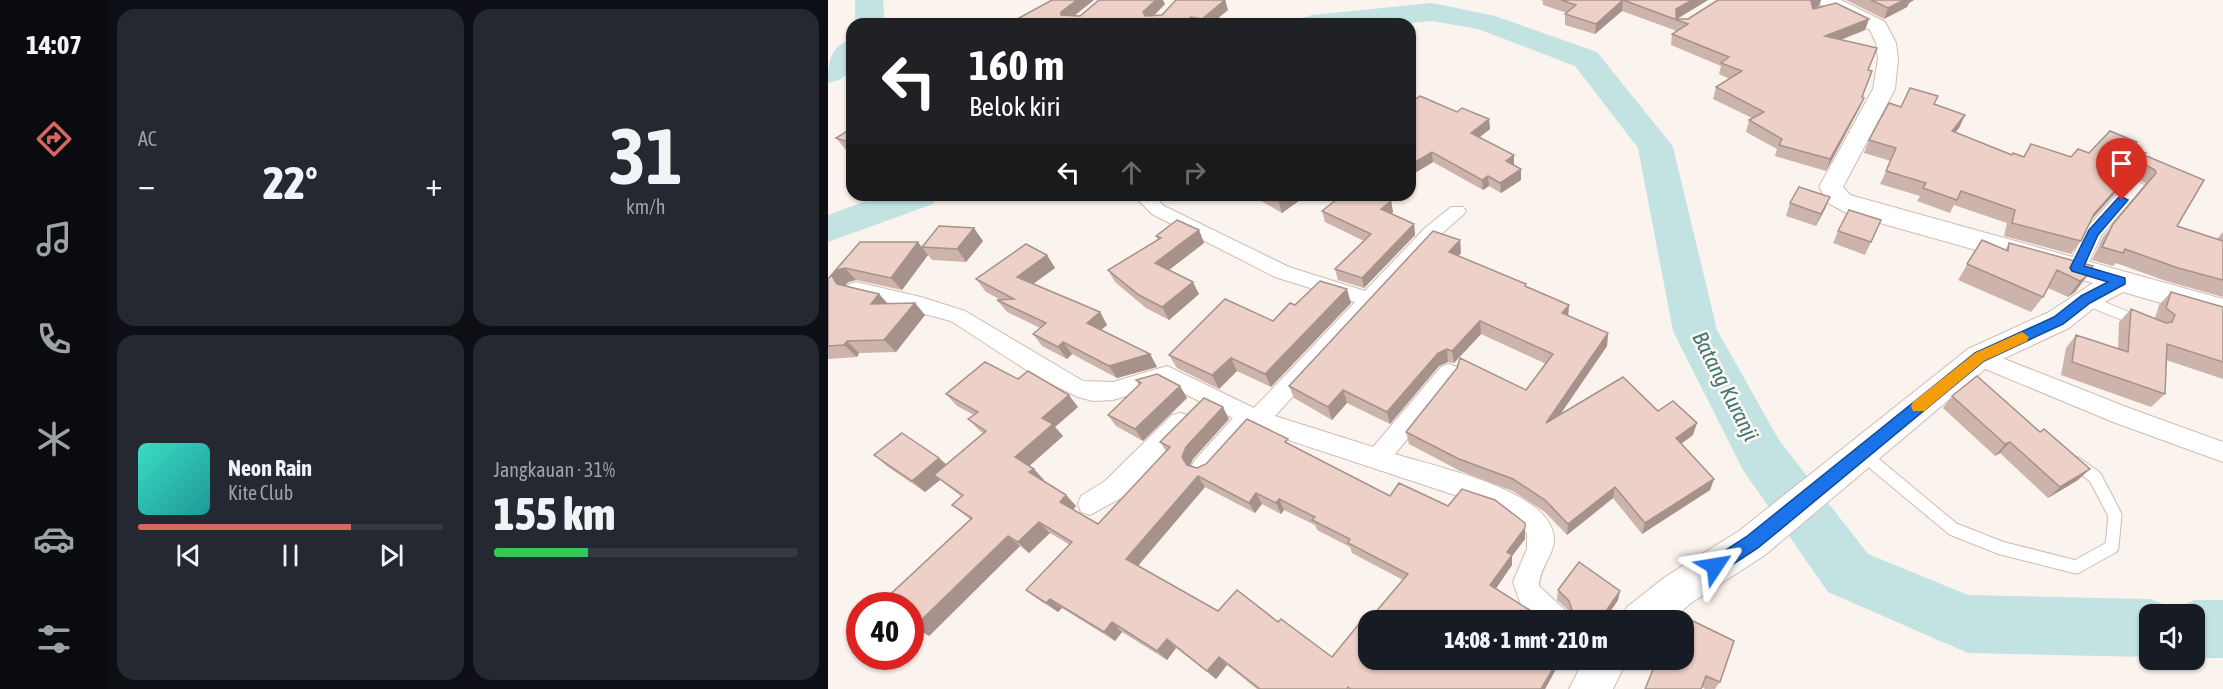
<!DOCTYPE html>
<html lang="id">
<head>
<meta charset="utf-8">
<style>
	:root { --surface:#171b24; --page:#242831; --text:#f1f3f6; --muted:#9ea1a6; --line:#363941; --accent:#d76660 }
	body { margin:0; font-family:"Asap Condensed",sans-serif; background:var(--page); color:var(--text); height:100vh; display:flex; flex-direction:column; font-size:22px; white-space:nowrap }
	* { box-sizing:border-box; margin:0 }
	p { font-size:20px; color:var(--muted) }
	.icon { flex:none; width:33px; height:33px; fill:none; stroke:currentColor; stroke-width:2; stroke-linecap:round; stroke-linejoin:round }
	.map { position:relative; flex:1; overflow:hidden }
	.panel { display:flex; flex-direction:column; gap:9px; padding:9px; background:#0d0f14; width:720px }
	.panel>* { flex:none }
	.top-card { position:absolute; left:18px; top:18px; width:570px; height:183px; border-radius:18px; box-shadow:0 2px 4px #0004; background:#202124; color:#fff; overflow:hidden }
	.fabs { position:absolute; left:1311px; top:604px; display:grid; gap:12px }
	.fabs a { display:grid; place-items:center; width:66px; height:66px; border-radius:12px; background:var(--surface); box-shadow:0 2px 4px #0004; font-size:30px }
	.speed { position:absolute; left:18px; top:592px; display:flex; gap:12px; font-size:30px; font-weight:700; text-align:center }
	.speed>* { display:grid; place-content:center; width:78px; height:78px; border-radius:50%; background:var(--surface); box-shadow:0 2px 4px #0004; line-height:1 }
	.speed .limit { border:9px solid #d22; background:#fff; color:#111 }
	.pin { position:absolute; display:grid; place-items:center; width:51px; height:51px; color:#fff; margin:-62px -26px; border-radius:50% 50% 50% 0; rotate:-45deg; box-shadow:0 0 6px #0007 }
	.pin .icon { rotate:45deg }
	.me { position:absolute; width:66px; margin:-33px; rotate:57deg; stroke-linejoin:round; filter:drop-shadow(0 0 4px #0008) }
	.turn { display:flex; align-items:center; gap:21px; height:126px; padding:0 24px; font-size:27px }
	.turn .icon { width:78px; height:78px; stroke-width:2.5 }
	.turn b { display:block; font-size:42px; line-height:51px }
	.lanes { display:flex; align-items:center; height:57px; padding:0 24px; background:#0003; justify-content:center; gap:30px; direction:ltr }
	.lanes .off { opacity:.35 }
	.big { font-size:45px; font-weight:800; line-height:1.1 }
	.panel .widget { flex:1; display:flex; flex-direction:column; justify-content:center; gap:9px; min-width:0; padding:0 21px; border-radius:18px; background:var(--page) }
	.panel .dial { align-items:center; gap:0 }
	.dial b { font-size:78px; line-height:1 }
	.song { display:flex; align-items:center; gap:18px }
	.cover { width:72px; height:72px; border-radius:9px; background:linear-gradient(135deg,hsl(170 70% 55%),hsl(180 70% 35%)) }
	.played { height:6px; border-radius:3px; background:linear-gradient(90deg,var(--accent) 70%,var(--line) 70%) }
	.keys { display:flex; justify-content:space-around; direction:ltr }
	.heat { display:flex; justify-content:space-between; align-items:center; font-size:33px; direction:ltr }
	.charge { height:9px; border-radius:4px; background:linear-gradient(90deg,#34c759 31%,var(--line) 0) }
	.panel .tiles { flex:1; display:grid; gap:9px; grid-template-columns:repeat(2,1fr) }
	.trip { position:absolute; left:530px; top:610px; width:336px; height:60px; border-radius:18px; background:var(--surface); box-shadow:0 2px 4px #0004; font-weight:800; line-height:60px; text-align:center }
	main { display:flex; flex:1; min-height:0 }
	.dock { display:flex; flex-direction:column; width:108px; justify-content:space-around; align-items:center; background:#090b0e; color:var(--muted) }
	.dock .icon { width:42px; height:42px }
	.dock .current { color:var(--accent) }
	.dock b { font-size:27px; color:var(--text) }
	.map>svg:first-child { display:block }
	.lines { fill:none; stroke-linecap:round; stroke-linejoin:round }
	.river { fill:#c2e3e2; fill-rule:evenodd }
	.lane-far1-casing { stroke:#cfbcb5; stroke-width:12 }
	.lane-casing { stroke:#cfbcb5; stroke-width:15 }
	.street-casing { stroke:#cfbcb5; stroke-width:2 }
	.secondary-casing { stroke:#d1bbb3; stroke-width:2 }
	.lane-far1 { stroke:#fff; stroke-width:10 }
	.lane { stroke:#fff; stroke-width:13 }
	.street { fill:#fff; fill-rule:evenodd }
	.secondary { fill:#fff; fill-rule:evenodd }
	.wall { fill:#ccb3ab }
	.shaded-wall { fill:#a6928b }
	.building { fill:#edd0c7; stroke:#a6928b; stroke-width:1.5 }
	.route { fill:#1a73e8; stroke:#114b97; stroke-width:1.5 }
	.slow { fill:#f59e0b }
	.labels { text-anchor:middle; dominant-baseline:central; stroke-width:5; stroke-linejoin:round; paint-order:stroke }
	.water-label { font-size:22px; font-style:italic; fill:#467777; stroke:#fef8f3 }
</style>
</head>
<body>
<main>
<nav class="dock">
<b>14:07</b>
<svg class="icon current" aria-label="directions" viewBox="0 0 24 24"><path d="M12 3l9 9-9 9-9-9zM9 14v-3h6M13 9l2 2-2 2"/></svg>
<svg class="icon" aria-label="music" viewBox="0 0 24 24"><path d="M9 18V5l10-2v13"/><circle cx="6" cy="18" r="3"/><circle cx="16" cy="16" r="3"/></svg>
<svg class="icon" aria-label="phone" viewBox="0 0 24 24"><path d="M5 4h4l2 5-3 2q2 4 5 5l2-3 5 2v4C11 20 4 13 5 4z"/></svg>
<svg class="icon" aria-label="climate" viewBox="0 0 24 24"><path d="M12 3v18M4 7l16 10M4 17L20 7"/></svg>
<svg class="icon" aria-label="car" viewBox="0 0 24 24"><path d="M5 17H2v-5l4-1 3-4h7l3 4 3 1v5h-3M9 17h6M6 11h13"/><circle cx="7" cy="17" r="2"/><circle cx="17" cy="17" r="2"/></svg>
<svg class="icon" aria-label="filters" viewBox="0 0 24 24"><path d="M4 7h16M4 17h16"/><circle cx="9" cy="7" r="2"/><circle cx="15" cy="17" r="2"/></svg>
</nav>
<section class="panel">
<div class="tiles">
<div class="widget"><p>AC</p>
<div class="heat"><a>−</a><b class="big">22°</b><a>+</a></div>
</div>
<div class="widget dial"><b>31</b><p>km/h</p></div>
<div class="widget">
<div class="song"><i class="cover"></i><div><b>Neon Rain</b><p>Kite Club</p></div></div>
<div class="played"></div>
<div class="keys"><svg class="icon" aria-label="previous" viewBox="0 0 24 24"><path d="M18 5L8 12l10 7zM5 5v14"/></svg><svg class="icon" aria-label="pause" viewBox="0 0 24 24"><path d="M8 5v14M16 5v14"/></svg><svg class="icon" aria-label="next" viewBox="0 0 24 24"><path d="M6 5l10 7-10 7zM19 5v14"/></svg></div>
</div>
<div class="widget"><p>Jangkauan · 31%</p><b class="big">155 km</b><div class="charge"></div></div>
</div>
</section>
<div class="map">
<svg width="1395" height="689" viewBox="0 0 1395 689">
	<rect width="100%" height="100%" fill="#fbf3ed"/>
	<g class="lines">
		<path class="river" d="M27,0H55L57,24H27Z
			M604,3L667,16L769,52L839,139L845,147L889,330L951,440L1040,554L1140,595L1322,599L1343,607L1344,610L1366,600H1395V658H1366V615H1322V657L1140,653L1000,592L915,470L845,331L810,148L747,66L650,29L604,21L571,24H469L474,18L484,15Z
			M24,40V71L11,80L0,83C0,63 2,45 24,40Z
			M55,195H111L105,204L0,242V215Z"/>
		<g class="lane-far1-casing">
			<path id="lane-far1" d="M1258,300L1310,321"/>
		</g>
		<g class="lane-casing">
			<path id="lane" d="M1036,455L1125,529L1173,548L1248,567L1284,547L1287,515L1267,477L1249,464"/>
		</g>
		<g class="street-casing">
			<path id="street" d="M1307,180L1316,185L1273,236L1256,273H1242L1239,268L1258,229L1301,181Z
				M305,195H325L336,206L461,267L537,291L597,228L623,207H635L638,211L635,215L611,236L447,416L545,447L613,367L621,364L629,367L632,373L629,379L567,454C607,467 721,489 726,537C727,555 711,568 711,586L738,611L742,621H707L693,605L685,582L699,549V533L669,509L424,428L383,474L375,477L367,474L363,467L367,460L405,418L337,384L285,400L265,401L250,397L209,377L123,321L21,294L18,289L21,284L28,282L93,297L137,311L255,381L285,382L339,366L426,408L527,302L447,277L324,214Z
				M1151,349L1301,408L1395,442V462L1285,422L1143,363L1140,357L1143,351Z
				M352,413L360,415L363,422L360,429L295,497L262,515L253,512L250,504L253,496L277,481L344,415Z"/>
		</g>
		<g class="secondary-casing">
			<path id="secondary" d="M989,0H1013L1057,22L1068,43L1070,59L1067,89L1015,187L1022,195L1395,299V321L1295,292L1267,307L1241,328L1162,365L937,555L863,603L843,621H793L799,607L837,577L911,531L1140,349L1221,312L1265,283L1020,214L1000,203L991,187L1045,89L1050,59L1048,43L1042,30L991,4Z
				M756,660H799L785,689H741Z"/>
		</g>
		<use href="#lane-far1" class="lane-far1"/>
		<use href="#lane" class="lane"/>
		<use href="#street" class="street"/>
		<use href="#secondary" class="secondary"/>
	</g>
	<path class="wall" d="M266,0L246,16L337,4L326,16L334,15L397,0L400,10L383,24H180Z
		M713,0H880L849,19H860L890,0H993L991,6L985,9L1041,19L1037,30L1013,40L1041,70L1034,97L1036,98L1031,109L998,171L947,156L949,149L918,132L921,120L924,118L885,99L888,87L902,79L891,74L893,66L843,45L844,34L849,31L794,11L767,34L737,25V14L739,13L715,5V1Z
		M1018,0H1086L1081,3L1079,7L1056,19Z
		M1106,104L1137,115L1131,128L1127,133L1184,155L1195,157L1203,144L1243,157L1261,153L1305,148L1316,155L1376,180L1349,226L1389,239L1395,232V297L1338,281L1288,263L1285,266L1264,260L1275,237L1318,186L1317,183L1308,178L1299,180L1263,220L1253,241L1243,254L1176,236L1179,223L1126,205L1122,213L1089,201L1092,196L1052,184L1063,161L1036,153L1041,140L1073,107Z
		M629,112L661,119L662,129L652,137L686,165L693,169V180L673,193L661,186L655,190L605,162L582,176Z
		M24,128V152L18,150L8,138Z
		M427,195H479L454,213L428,198Z
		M1002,197L997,209L988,226L958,216L962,203Z
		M563,201L565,212L563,214L586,224L587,235L536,288L510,280L507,269L536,241L497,222L494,211Z
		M1053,220L1037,255L1005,243L1010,231Z
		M371,230L376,243L341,270L371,294L341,320L318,308L287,282L280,270L330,240L328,236Z
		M632,240L633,253L630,256L698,284V287L741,305L740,316L780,333L779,346L732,415L830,411L865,435L853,444L886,479L882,490L814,534L785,498L739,535L717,512L685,491L632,471L581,444L578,432L698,390L718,364L653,334L626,363L620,362L611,366L562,424L519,403L504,420L466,398L461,386Z
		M1154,240L1177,250L1181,243L1259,276L1247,292L1240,297L1220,288L1215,297L1203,312L1130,280Z
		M155,241L138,262L104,260L100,255L74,290L28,280L20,282L17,286L51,294L59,303H87L97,315L68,352L31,353L29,357L0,359V279L32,242L94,247Z
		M219,255L227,268L205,284L272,312L279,325L273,330L322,354L329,367L289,378L244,354L239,359L214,346L205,334L212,328L179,312L169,300H173L158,292L148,279Z
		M1343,292L1395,307V379L1338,360L1337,394L1323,407L1233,375L1238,348L1248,335L1290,349L1291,322L1303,309L1327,318L1331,305Z
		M523,303L443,387L409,371L391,389L349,368L341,355L445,321L467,305Z
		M190,379L250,407L227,427L235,436L201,466L216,480L215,481L238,495L248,506L245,510L270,524L338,451L332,442L401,419L365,459L362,466L369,468L462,445L562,496L620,506L697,523V539L684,556V565L668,589L711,616L741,613L740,610L729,600L730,590L790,600L776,621H540L575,580L524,553L522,547L489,530L487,525L456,510L453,514L434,504L427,513L377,487L310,566L390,611L450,622L504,657L539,622L733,660L717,689H429L399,665L388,679L348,648L339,660L294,632L287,641L234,608L230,612L211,600L198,590L242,545L222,533L201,553L192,546L101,636L143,520L124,505L134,497L112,480L97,492L60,467L46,455L119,464L155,433L152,431L140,419L146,415L129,406L118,394Z
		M308,380L359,398L315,441L288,426L280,415L311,385Z
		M1124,396L1250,480L1220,498L1172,453L1167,456L1115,408Z
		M846,660L892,682L887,689H877L844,666Z"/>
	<path class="shaded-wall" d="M249,0H266L238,22L233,15V12Z
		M328,0H335L337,4L319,22L315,12Z
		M397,0L400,10L383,24H376L374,19Z
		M795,0L794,11L767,34L768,24Z
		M864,0H880L847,20L848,9Z
		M985,0H993L991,6L980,12L983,1Z
		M1076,0H1086L1081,3L1079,7L1056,19L1060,8Z
		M363,17L366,24H356Z
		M1041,19L1037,30L994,47L997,36Z
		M1036,98L1031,109L998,171L1002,159Z
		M1137,115L1131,128L1117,144L1124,131Z
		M661,119L662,129L644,143L643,133Z
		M604,152L605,162L582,176V165Z
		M686,155V166L678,161Z
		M1318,165L1308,178L1299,180L1256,228L1266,214L1309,166Z
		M693,169V180L673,193L672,183Z
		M660,176L661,186L655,190L654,180Z
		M458,195H479L454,213L450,200Z
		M1002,197L997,209L988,226L993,214Z
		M563,201L565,212L555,220L553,209Z
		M586,224L587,235L536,288L534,278Z
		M146,228L155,241L138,262L129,249Z
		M371,230L376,243L333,276L327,263Z
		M632,240L633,253L622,265L621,252Z
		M90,242L100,255L74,290L63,278Z
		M219,255L227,268L198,289L189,277Z
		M17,268L28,280L20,282L16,288L9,284L4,276L9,270Z
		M1259,276L1247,292L1240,297L1252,281Z
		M365,282L371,294L341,320L334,307Z
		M519,289L523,303L443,387L437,374Z
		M51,294L62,306L43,304Z
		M87,303L97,315L68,352L56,340Z
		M741,305L740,318L734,313Z
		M272,312L279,325L267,335L259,323Z
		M652,321L653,334L626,363L624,351Z
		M780,333L779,346L718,435V423Z
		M19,341L31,353L29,357L16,345Z
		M235,342L244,354L239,359L230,347Z
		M619,349L620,362L611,366L562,424L559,412L610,353Z
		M322,354L329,367L289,378L281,366Z
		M403,358L409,371L391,389L384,375Z
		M352,386L359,398L315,441L307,429Z
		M515,390L519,403L504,420L500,407Z
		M241,395L250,407L227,427L235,436L198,469L187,457L214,418Z
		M395,407L401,419L365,459L361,468L354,457L358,447Z
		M869,423L865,435L844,450L848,438Z
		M1182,442L1172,453L1167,456L1177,444Z
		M111,458L124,469L106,475L112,480L97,492L84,481Z
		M206,469L216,480L212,484L201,472Z
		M1262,469L1250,480L1220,498L1232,487Z
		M370,476L377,487L307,569L298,559Z
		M886,479L882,490L814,534L817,523Z
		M787,487L785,498L739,535L740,524Z
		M428,493L434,504L427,513L421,503Z
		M238,495L248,506L242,513L232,502Z
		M451,499L456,510L453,514L448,503Z
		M211,522L222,533L201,553L190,542Z
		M697,528V539L684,556V565L663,595L662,585L679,552Z
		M180,536L192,546L101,636L86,627Z
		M792,591L790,600L776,621H771Z
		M222,599L234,608L230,612L218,603Z
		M757,612L755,621H751Z
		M284,622L294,632L287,641L276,632Z
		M339,639L348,648L339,660L329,651Z
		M391,657L399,665L388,679L379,671Z
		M730,660H733L717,689H713Z"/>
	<path class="building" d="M224,0H249L233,12V15L252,16L271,0H328L315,12L317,16L334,15L348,0H397L374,19L363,17L356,24H180Z
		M733,0H864L848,9V19H860L890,0H985L983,1L985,9L1008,3L1041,19L997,36L1049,48L1040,70L1044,71L1034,97L1036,98L1002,159L951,145L954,139L921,120L936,112L888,87L914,71L893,63L901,57L844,34L860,24L795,0L768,24L737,14L748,5Z
		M1043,0H1076L1060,8Z
		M1082,88L1110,96L1106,104L1137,115L1124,131L1184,155L1185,153L1196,157L1203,144L1243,157L1250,149L1261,153L1282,131L1309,142L1304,148L1318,153L1316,155L1376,180L1349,226L1395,241V280L1350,268L1297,249L1295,253L1274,247L1285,224L1328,173L1327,170L1318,165L1309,166L1266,214L1253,241L1184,223L1187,210L1133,191L1129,200L1095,188L1098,183L1058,171L1068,148L1041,140L1061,103L1073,107Z
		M592,96L629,112L634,108L661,119L643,133L686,155L678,161L693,169L672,183L660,176L654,180L604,152L582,165V103Z
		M24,128V143L8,138Z
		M971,187L1002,197L993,214L962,203Z
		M441,195H458L450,200Z
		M514,195H549L563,201L553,209L586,224L534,278L507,269L543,234L494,211Z
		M1021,210L1053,220L1043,242L1010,231Z
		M349,220L371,230L327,263L365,282L334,307L311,295L280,270L333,238L328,236Z
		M111,226L146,228L129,249L94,247Z
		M605,231L632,240L621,252L698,284L697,286L741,305L734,313L780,333L718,423L795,377L830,411L845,401L869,423L848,438L886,479L817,523L787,487L740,524L717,500L685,479L631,459L578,432L629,368L632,358L698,390L725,354L652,321L624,351L619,349L610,353L559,412L515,390L500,407L461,386Z
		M1154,240L1180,251L1181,243L1265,266L1259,276L1252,281L1229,270L1215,297L1139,264Z
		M32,242H90L63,278L17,268L9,270L4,276L9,284L51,294L43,304L87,303L56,340L19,341L16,345L0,346V279Z
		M198,244L219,255L189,277L272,312L259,323L322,354L281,366L235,342L230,347L205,334L218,323L169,300L186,299L148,279Z
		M492,281L519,289L437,374L403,358L384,375L341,355L397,299L445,321L462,303L467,305Z
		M1343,292L1395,307V362L1339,344L1337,394L1244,362L1248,335L1300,352L1303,309L1338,323L1344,322L1347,315L1338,308Z
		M157,362L190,379L200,371L241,395L214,418L225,424L187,457L206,469L201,472L238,495L232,502L270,524L342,447L332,442L376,398L395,407L358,447L354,457L359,465L369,468L378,464L419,419L460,439L457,442L562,496L571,483L620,506L634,489L667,500L697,523V528L679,552L684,555L662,585L711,616L745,613L741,601L730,590L751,562L792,591L771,621L757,612L751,621H540L580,574L520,543L522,539L484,520L487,517L451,499L448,503L428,493L421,503L370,476L298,559L390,611L409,590L450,622L453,619L504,657L535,619L539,622L540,621V660H730L713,689H523L520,687L519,689H432L391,657L379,671L339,639L329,651L284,622L276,632L222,599L218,603L198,590L244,542L211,522L190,542L180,536L86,627L82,625V606H55L52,604L144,518L124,505L135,495L106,475L158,431L140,419L150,412L118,394Z
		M329,374L352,386L307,429L280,415L313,383L308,380Z
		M1149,376L1212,432L1216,429L1262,469L1232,487L1182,442L1177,444L1124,396Z
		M74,433L111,458L84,481L46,455Z
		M863,620L906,641L892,682L878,676L873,689H817L829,660H833L844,666L847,660H855V640Z"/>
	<path class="route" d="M1294,197L1300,200L1270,235L1256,266L1297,278V284L1262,303L1235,324L1156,361L930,548L893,572L887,574L881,572L878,566L881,561L918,537L1147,353L1226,317L1253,296L1280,282L1244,271L1242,268L1261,230L1290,198Z"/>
	<path class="slow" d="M1194,332L1201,337L1199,341L1156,361L1096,411H1085L1083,406L1085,402L1147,353Z"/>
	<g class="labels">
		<g class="water-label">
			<text transform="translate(898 386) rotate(63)">Batang Kuranji</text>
		</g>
	</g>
</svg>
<div class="fabs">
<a><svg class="icon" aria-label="sound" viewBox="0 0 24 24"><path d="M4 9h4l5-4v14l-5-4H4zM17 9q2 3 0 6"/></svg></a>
</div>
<div class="speed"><div class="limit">40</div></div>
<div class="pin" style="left:1294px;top:200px;background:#d93025"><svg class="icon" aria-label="arrive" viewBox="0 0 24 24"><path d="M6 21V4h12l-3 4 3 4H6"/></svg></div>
<svg class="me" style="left:887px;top:566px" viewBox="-20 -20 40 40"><path d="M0-17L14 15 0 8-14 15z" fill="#1a73e8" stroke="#fff" stroke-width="4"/></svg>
<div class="trip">14:08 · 1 mnt · 210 m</div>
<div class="top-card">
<div class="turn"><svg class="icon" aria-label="left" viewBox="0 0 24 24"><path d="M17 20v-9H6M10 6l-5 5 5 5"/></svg><div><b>160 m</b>Belok kiri</div></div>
<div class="lanes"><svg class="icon" aria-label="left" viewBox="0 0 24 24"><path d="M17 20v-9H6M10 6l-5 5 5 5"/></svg><svg class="icon off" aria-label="ahead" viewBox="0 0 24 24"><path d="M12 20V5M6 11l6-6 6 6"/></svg><svg class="icon off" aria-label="right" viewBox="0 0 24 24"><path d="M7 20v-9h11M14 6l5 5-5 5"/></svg></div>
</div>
</div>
</main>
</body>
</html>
